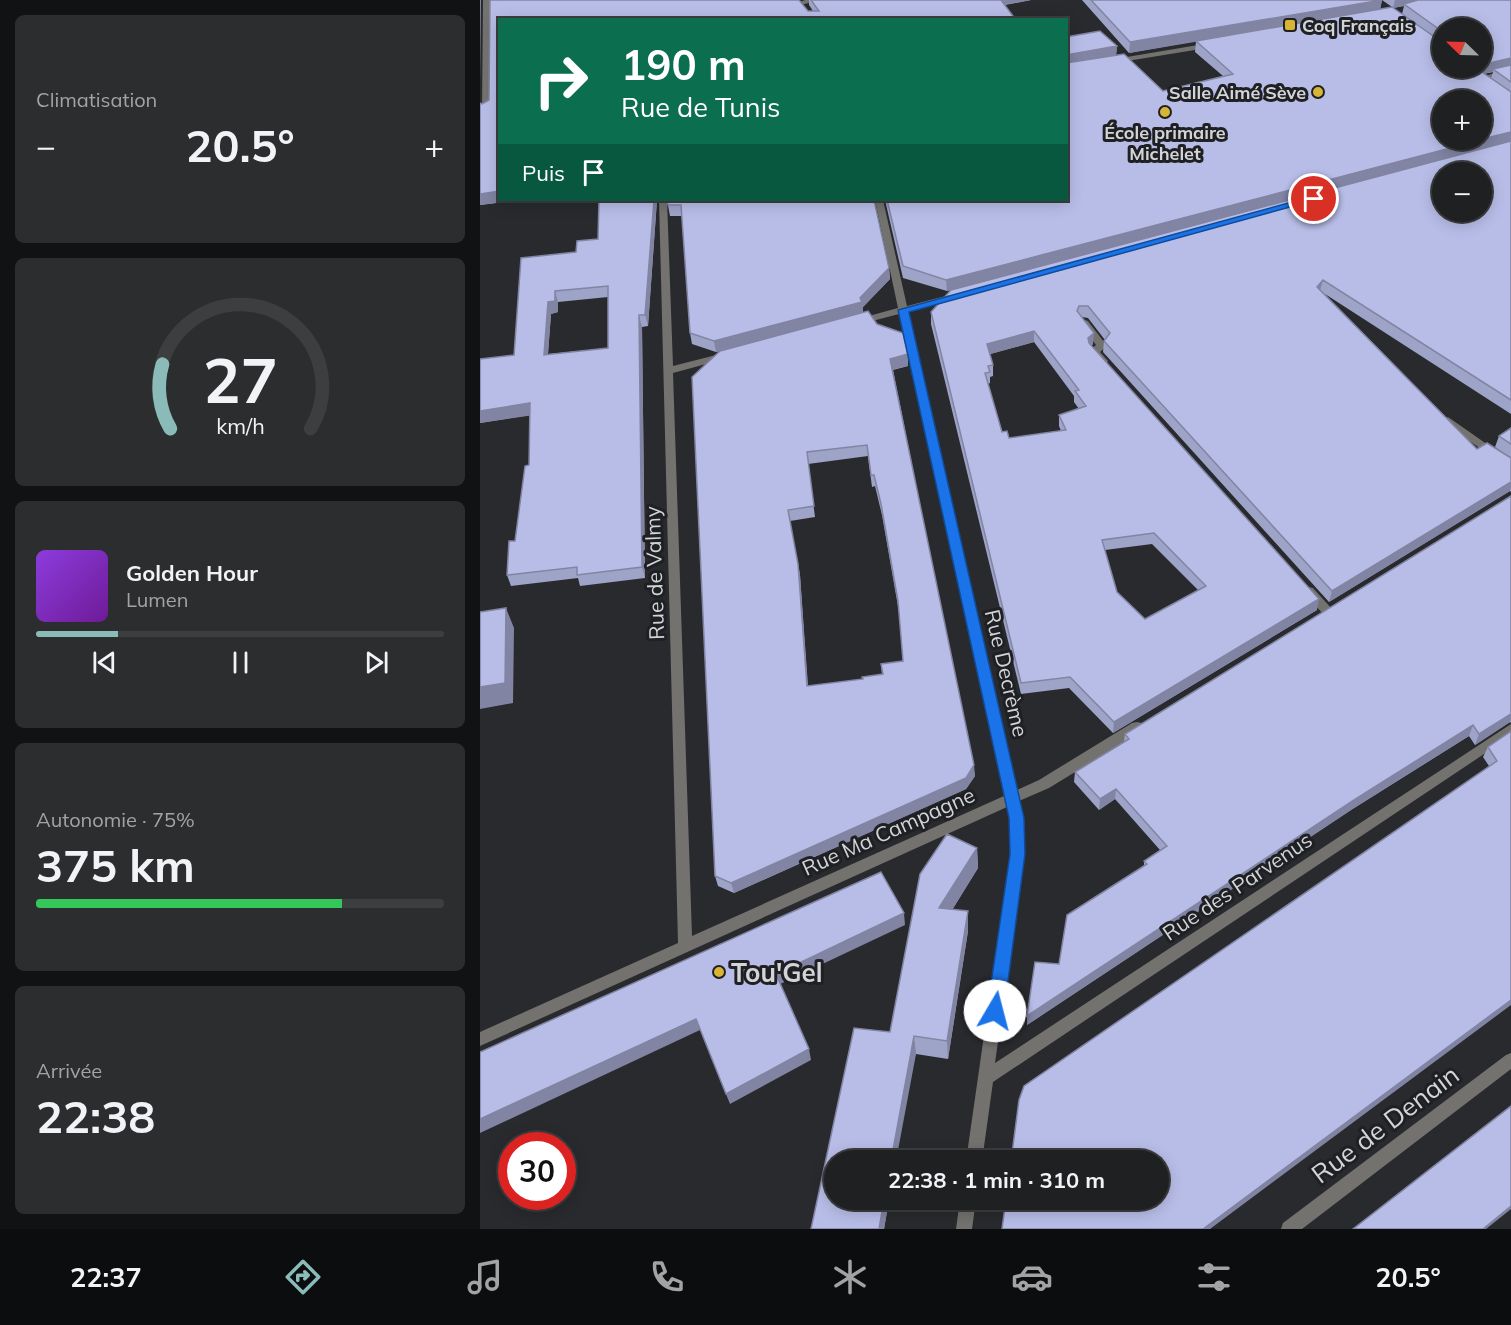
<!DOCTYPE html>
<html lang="fr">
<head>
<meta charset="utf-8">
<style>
	:root { --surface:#1f2022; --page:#2c2d2f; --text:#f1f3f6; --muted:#a1a3a5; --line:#3c3e40; --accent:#8bbbb9 }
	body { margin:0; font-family:Mulish,sans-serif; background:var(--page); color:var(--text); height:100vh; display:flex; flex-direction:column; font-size:22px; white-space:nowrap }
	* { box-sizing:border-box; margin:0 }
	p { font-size:20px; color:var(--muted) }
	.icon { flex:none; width:33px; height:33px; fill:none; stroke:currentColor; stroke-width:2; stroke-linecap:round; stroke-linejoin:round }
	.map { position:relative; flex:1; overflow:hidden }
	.panel { display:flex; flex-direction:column; gap:15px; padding:15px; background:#111213; width:480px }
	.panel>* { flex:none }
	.top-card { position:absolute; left:18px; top:18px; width:570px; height:183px; border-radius:0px; box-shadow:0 3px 15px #0003,0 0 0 2px var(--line); background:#0b6e4f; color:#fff; overflow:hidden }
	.needle { width:39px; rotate:293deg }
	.fabs { position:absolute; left:952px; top:18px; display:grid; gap:12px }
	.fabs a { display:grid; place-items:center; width:60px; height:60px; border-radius:50%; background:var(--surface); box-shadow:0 3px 15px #0003,0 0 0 2px var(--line); font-size:30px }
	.speed { position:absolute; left:18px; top:1132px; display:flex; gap:12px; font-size:30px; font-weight:700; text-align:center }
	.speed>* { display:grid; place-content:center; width:78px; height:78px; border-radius:50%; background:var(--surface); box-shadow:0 3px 15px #0003,0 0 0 2px var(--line); line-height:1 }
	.speed .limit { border:9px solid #d22; background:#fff; color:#111 }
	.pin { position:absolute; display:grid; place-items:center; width:51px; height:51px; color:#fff; margin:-26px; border:3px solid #fff; border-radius:50%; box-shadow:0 2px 6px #0007 }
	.me { position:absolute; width:66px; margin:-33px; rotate:8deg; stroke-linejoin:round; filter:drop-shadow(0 0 4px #0008) }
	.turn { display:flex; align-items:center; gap:21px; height:126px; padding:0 24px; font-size:27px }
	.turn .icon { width:78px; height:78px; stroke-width:2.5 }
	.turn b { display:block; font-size:42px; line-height:51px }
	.then { display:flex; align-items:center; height:57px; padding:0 24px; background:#0003; gap:12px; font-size:22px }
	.big { font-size:45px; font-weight:700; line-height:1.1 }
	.panel .tile { flex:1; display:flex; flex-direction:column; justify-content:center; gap:9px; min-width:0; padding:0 21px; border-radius:9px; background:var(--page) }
	.panel .dial { align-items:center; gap:0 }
	.dial svg { height:156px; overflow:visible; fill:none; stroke:var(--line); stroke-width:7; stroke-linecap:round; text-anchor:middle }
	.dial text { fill:var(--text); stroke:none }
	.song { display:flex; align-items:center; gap:18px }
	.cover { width:72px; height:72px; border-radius:9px; background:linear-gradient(135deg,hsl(270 70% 55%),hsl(280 70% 35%)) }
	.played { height:6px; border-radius:3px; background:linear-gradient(90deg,var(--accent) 20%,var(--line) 20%) }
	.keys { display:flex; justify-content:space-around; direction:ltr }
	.heat { display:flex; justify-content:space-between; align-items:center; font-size:33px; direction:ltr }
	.charge { height:9px; border-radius:4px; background:linear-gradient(90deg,#34c759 75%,var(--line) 0) }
	.trip { position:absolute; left:344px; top:1150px; width:345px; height:60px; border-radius:30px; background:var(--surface); box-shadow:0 3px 15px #0003,0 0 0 2px var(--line); font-weight:700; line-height:60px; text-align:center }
	.menu { display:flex; height:96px; justify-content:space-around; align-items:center; background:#0c0d0e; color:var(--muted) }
	.menu .icon { width:42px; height:42px }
	.menu .active { color:var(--accent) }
	.menu b { font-size:27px; color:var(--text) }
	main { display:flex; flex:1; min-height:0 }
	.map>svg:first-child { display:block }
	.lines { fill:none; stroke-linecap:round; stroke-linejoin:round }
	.service { fill:#73726f; fill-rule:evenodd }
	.minor { fill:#73726f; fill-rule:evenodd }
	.wall { fill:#9ea3c8; fill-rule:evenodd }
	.shaded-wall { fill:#8184a2 }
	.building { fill:#b8bde8; stroke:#8184a2; stroke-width:1.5; fill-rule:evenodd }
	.route { fill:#1a73e8; stroke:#114b97; stroke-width:1.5 }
	.poi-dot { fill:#d8b434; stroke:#1f2024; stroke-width:2 }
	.labels { text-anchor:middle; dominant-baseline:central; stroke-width:6; stroke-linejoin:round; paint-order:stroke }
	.far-poi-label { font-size:18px; font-weight:bold; fill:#d3d4d7; stroke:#1f2024; text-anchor:start }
	.street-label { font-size:21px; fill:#d3d4d7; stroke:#1f2024 }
	.near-poi-label { font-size:26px; font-weight:bold; fill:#d3d4d7; stroke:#1f2024; text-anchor:start }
	.near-street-label { font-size:26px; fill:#d3d4d7; stroke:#1f2024 }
</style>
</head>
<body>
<main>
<section class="panel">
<div class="tile"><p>Climatisation</p>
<div class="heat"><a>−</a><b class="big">20.5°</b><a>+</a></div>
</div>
<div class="tile dial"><svg viewBox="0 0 100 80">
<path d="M14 69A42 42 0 1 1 86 69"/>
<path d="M14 69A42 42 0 0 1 10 36" stroke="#8bbbb9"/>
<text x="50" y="56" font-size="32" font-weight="700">27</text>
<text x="50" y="72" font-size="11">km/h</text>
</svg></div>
<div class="tile">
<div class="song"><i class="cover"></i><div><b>Golden Hour</b><p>Lumen</p></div></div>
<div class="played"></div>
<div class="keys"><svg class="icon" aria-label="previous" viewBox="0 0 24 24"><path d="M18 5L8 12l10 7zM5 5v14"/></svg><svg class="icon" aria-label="pause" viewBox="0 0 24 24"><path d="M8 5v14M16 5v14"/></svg><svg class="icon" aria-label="next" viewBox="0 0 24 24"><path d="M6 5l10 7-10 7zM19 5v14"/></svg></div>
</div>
<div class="tile"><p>Autonomie · 75%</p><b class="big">375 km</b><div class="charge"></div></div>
<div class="tile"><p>Arrivée</p><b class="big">22:38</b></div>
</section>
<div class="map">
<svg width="1031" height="1229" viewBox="0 0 1031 1229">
	<rect width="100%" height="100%" fill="#292a2e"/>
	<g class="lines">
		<path class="service" d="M325,0H340L321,5L317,3Z
			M968,417L1031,461V470L964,423L963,421L964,419Z"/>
		<path class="minor" d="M3,0H11L10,111L6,113L2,111Z
			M730,43H733V47L635,63L631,61L635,59Z
			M1031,69V73L1000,80L996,78Z
			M179,200H187L193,366L244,353L249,356L248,358L193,373L212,936L524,796L419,314L377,325L372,322L374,320L418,308L395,200H403L427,306L477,293L482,296L480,298L429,312L537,790L559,780L652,723L657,722L662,723L663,727L662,731L569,788L539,801L543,818L544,854L515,1063L1031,724V736L513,1082L502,1161H486L530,854L529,818L527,807L0,1046V1032L198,943Z
			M605,320L608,321L627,346L620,352L628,361L627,363H619L609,351L616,345L600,323Z
			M829,587L833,588L852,609L854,612L852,615H844L825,594L823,591L825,588Z
			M1031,1053V1069L822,1229H801L803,1223L1026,1055Z
			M480,1200H496L492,1229H476Z"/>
	</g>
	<path class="wall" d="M10,0H319L328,11H333L329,5V0H551L525,5L536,20H20V200H24V202L0,205V103L2,104L9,100Z
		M602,0H902L900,9L912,7L902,0H1031V414L845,294L997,449L1030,458L1015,447L1019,436L1031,428V492L1030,491L849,602L623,352L624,341L625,340L608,318L602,317L613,344L611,346L837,610L633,733L589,688L541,694L451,324V312L471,290L467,291L423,278L405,200H586L637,46L636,55L683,91L743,76L715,52L716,41L649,53ZM924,6L922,14L913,8ZM963,28H1002V68H963ZM1013,72L1011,78L1004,74ZM554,342L594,396V402L599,409L579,415V426L581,431L529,438L522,432L508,384L510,383V377L513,376V365L510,354ZM672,544L718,590L665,619L637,592L625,550Z
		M119,200H177L168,326L162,327L165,578L100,586L98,578L31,586L27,575L35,541L49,465L50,415L0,423V359L34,355L96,252L118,239ZM128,297V348L68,354L71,314L78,312V302Z
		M187,200L409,268L410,279L383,307V313L397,324L428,366L413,370L495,776L486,789L254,893L238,886L235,876L240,351L236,352L212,344L210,333L202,216H190ZM388,456L392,487L395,486L402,515L419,612L423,661L401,664L402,674L383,679L328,686L320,575L310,521L335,517L328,464Z
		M1031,496V723L1030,722L995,745L989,736L871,810L547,1025L579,964L664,866V861L680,850L635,799L619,810L594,782L595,772L644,742L645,734Z
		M1031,731V1005L1009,766L1003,757L1008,747Z
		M497,848L498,868L472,910L488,911V931L468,1059L436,1054L354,1200H409L404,1229H331L410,1032Z"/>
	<path class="shaded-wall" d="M0,0H1L0,83Z
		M518,0H551L518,6Z
		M902,0L900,11L649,53L650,42Z
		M915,0H945L924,4V6L913,8Z
		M637,46L636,57L586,66V55Z
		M1031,58V68L1013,69V72L1002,74L1005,64Z
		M1031,132V142L467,291L466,280Z
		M20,191V200H24V202L0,205V194Z
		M174,200H177L168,326L165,315Z
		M409,268L410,279L383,307V313L236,352L234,341L380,298Z
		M843,280L840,291L837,287Z
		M75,291L78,302V312L71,314L67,366L64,355L68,302Z
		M159,315L162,327L165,578L162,567Z
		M554,331V342L507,355V344Z
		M614,333L613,344L608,349V338Z
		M428,354V366L411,370L410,359Z
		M50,403L54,415L0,423V411Z
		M1031,482V488L1030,491L849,602L852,591Z
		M318,564L320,575L328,697L327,686Z
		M839,599L837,610L633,733L634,722Z
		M26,608L34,628L33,703L0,709V687Z
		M1031,714V719L1030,722L995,745L999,734Z
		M993,725L989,736L871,810L547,1025V1016L874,800Z
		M494,765L495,776L486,789L254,893L251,883Z
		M636,789L635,799L619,810L620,799Z
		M497,848L498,868L461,928L459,908Z
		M488,911V931L468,1059L467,1041Z
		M424,913L425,925L298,985L296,974Z
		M1031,1000V1005L730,1229H723Z
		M216,1019L220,1030L0,1133V1119Z
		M434,1036L436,1054L416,1161H411Z
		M329,1049L331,1060L250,1104L246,1094Z
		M404,1200H409L404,1229H399Z
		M1031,1206V1209L1006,1229H1003Z"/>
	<path class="building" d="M10,0H319L328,11H339L331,0H521L536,20H20V191L0,194V103L2,104L9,100Z
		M611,0H902L650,42Z
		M938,0H1031V58L1005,64L1002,62V28H963V32L924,4Z
		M912,7L963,43V68H996L1031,92V132L1002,139V100H963V140H1001L466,280L423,266L407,200H586V63L644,54L683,91L753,74L716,41Z
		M620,31L637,46L586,55V37Z
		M1031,65V82L1013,69Z
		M1031,141V400L843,280L837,287L997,449L1007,443L1031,458V482L852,591L624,341L630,333L608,306H599L597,311L614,333L608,338L609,343L839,599L634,722L590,677L541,683L451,312L471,290ZM963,172H1002V212H963ZM554,331L599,390L595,391L606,406L579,415L586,430L529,438L527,431L522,432L505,373L510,372L508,366L513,365L507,344ZM674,533L726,586L665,619L637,592L622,540Z
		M119,200H174L165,315H159L162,567L97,575V567L27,575L29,541H35L45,466L49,465L50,403L0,411V359L34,355L41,258L96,252L97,241L118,239ZM128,286V348L64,355L68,302L75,301V291Z
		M187,200H394L409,268L380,298L382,302L234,341L210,333L201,205H188Z
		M388,311L397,324L423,333L428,354L410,359L494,765L486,778L251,883L235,876L212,377L240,351ZM387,445L391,475H394L401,504L418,601L423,661L401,664L403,674L382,677L383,679L327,686L318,564L308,510L334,506L327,452Z
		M1031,428V444L1019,436Z
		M1031,496V714L999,734L993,725L874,800L547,1016L555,962L579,964L587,915L667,864L664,861L687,846L636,789L620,799L595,772L649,739L645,734Z
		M26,608L25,683L0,687V612Z
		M1031,731V1000L723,1229H522L526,1200H678V1161H531L539,1100L544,1086L1017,761L1008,747Z
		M467,834L497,848L459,908L488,911L467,1041L434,1036L411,1161H354V1200H404L399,1229H331L374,1028L410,1032L440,874Z
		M401,872L424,913L296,974L329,1049L246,1094L216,1019L0,1119V1052Z
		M1031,1106V1206L1003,1229H873Z"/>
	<path class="route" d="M830,197L839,199L429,312L544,818L545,854L524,1011L521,1017L515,1019L509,1017L507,1011L530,854L529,818L418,310Z"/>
	<g class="poi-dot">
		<rect x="804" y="19" width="12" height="12" rx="3"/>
		<circle cx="838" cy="92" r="6"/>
		<circle cx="685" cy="112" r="6"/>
		<circle cx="239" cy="972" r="6"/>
	</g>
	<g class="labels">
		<g class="far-poi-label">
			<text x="822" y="25">Coq Français</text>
			<text x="826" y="92" text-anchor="end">Salle Aimé Sève</text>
			<text x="685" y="132" text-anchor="middle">École primaire<tspan x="685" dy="21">Michelet</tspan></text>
		</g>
		<g class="street-label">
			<text transform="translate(174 573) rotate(-92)">Rue de Valmy</text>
			<text transform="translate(527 673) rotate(77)">Rue Decrème</text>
			<text transform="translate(408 831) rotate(-24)">Rue Ma Campagne</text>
			<text transform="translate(757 886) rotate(-34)">Rue des Parvenus</text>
		</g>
		<g class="near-poi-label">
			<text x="251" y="972">Tou'Gel</text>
		</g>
		<g class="near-street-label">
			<text transform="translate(905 1124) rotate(-37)">Rue de Denain</text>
		</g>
	</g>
</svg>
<div class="fabs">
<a><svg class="needle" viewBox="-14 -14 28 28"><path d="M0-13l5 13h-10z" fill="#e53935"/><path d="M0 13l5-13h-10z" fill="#a1a3a5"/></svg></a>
<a>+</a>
<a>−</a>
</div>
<div class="speed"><div class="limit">30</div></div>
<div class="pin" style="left:834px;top:199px;background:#d93025"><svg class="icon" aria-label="arrive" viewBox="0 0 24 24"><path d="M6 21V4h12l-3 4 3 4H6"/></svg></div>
<svg class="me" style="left:515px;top:1011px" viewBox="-20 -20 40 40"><circle r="19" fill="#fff"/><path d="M0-13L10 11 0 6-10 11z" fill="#1a73e8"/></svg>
<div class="trip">22:38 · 1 min · 310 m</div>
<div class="top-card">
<div class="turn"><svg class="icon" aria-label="right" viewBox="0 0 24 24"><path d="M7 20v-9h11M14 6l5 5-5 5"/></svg><div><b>190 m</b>Rue de Tunis</div></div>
<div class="then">Puis<svg class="icon" aria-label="arrive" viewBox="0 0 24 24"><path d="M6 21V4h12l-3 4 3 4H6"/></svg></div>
</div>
</div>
</main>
<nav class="menu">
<b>22:37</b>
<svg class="icon active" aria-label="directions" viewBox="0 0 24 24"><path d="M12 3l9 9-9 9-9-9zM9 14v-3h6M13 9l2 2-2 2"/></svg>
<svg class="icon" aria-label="music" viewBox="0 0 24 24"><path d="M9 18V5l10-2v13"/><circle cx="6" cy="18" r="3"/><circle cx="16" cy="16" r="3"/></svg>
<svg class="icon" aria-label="phone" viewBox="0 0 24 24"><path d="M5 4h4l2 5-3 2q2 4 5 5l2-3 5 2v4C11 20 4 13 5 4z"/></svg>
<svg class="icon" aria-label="climate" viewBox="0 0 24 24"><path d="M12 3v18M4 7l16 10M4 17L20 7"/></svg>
<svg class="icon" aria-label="car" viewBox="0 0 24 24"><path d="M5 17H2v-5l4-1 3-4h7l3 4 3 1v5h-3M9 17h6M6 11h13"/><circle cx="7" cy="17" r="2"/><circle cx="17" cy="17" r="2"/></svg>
<svg class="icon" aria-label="filters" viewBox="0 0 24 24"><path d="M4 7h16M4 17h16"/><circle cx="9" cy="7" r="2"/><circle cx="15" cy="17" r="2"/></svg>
<b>20.5°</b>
</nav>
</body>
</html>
